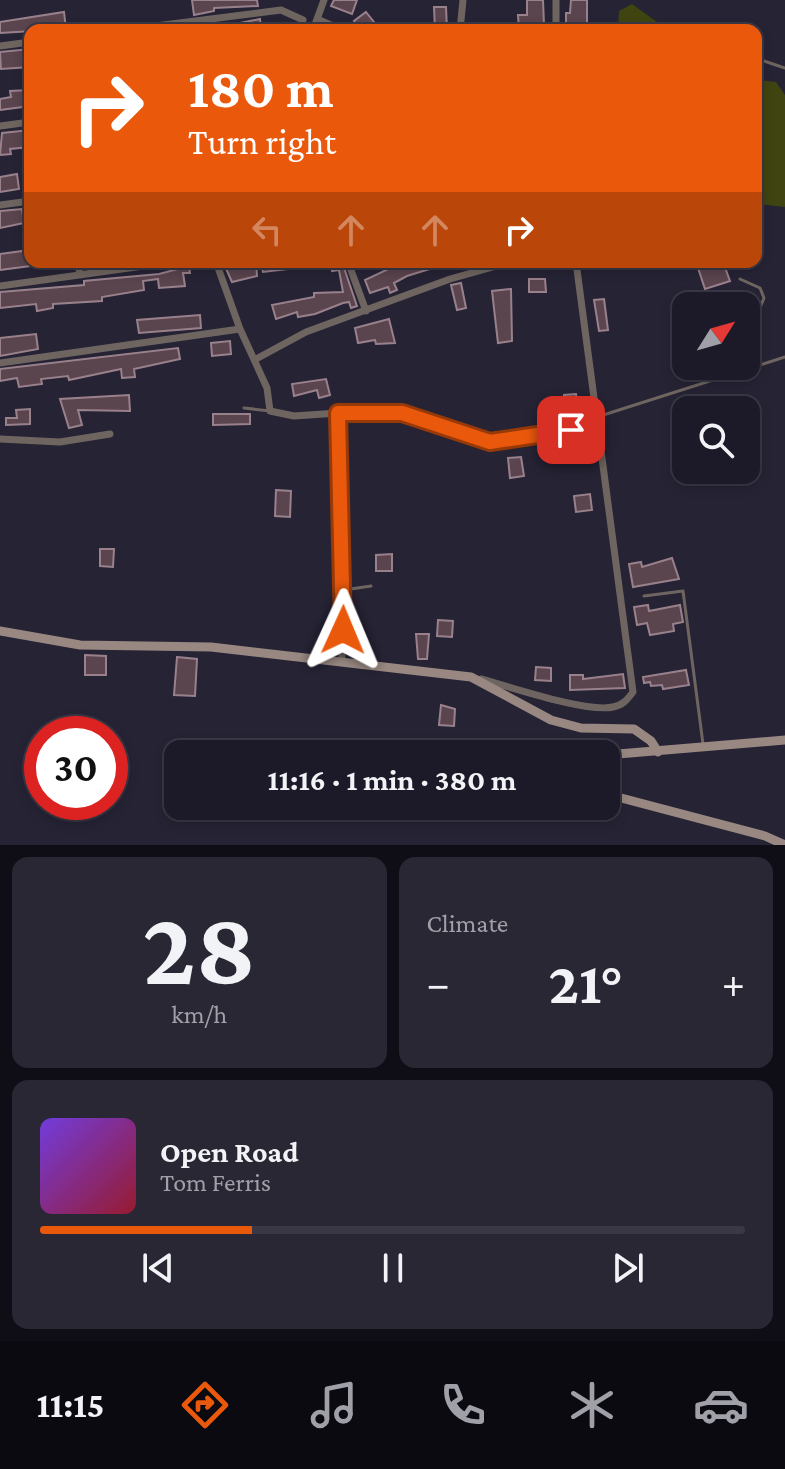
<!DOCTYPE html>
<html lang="en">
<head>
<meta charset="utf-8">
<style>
	:root { --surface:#1c1a28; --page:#292734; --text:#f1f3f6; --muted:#a0a1a8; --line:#3a3845; --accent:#ea580c }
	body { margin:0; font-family:"Crimson Pro",serif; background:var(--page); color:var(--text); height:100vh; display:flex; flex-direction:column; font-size:30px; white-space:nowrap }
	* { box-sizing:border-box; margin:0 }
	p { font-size:26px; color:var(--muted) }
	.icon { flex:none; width:44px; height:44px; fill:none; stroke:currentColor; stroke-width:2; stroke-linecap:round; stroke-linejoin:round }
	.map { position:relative; height:845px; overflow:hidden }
	.details { display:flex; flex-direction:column; gap:12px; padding:12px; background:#0f0e16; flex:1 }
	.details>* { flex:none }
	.banner { position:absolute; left:24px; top:24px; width:738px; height:244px; border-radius:16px; box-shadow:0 4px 12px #0003,0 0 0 2px var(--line); background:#ea580c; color:#fff; overflow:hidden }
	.needle { width:52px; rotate:53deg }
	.buttons { position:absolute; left:672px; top:292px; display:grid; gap:16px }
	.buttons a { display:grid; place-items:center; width:88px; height:88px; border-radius:16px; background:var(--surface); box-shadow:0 4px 12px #0003,0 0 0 2px var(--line); font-size:40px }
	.speed { position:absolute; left:24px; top:716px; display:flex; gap:16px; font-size:40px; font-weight:700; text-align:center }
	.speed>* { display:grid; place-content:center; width:104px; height:104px; border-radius:50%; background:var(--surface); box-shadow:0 4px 12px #0003,0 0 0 2px var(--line); line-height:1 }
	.speed .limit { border:12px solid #d22; background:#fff; color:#111 }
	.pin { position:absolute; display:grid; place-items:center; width:68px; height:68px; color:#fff; margin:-34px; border-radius:16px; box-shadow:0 4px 12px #0006 }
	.me { position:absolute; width:88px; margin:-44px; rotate:1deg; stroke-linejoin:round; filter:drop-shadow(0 0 6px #0008) }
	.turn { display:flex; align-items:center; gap:28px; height:168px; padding:0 32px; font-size:36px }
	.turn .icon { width:104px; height:104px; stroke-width:2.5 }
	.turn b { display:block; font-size:56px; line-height:68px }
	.lanes { display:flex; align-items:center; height:76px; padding:0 32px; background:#0003; justify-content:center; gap:40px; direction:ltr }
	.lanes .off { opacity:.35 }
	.big { font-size:60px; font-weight:700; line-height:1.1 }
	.details .tile { flex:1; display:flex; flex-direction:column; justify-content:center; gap:12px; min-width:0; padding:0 28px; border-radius:16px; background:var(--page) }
	.details .dial { align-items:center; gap:0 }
	.dial b { font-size:104px; line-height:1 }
	.song { display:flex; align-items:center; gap:24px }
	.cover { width:96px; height:96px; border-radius:12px; background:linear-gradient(135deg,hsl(260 70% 55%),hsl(350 70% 35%)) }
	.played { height:8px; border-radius:4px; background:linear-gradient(90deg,var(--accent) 30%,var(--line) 30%) }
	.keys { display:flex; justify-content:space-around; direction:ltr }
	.heat { display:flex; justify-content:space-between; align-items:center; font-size:44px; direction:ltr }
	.details .tiles { flex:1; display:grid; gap:12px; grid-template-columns:1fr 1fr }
	.tile:last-child { grid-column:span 2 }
	.trip { position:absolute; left:164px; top:740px; width:456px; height:80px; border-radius:16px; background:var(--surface); box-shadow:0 4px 12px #0003,0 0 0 2px var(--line); font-weight:700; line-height:80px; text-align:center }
	.dock { display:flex; height:128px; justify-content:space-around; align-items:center; background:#0b0a10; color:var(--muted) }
	.dock .icon { width:56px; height:56px }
	.dock .selected { color:var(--accent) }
	.dock b { font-size:36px; color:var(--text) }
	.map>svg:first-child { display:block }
	.green { fill:#3f4411 }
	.building { fill:#5a444e; stroke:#99818c; stroke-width:2 }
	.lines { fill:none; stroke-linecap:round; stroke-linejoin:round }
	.lane { stroke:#6f6560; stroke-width:3 }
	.street { stroke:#6f6560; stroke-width:7 }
	.secondary { stroke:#988881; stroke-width:9 }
	.route-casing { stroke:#983908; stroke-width:20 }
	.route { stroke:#ea580c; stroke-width:14 }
</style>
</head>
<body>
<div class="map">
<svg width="785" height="845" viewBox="0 0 785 845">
	<rect width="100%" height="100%" fill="#262335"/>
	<path class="green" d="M632,4L668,30H618L619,11Z
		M756,80L776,82L785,95V207L756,204Z"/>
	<path class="building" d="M192,0H257L258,6L214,8V11L194,15Z
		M334,0H357L352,14L331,6Z
		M527,0H543L544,25H539V30H519L518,15H527Z
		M571,0H587V30H566V13H570Z
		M434,7H446L447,30H435Z
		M64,12L66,29L0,33V22Z
		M366,12L374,22L380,30H361L354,21Z
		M260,19L261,30H225V26Z
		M30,49V67L1,69L0,52Z
		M30,90V106L0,110V99L11,97L10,91Z
		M30,130V147L10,149L11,154L0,155L2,133Z
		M17,174L19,189L0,192V177Z
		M22,209L24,223L0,228V211Z
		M30,250V266L0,270V254Z
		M223,262H256L257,276L232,282Z
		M260,262H313V266L263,272Z
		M331,262H342L357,306L351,308L349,302L343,303L315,314L298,317L297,312L276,319L272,305L314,297V293L343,292L339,270L332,271Z
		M403,262L449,263L407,276L394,283L397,290L390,293L388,287L370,293L365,280Z
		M706,262H723L730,281L705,289L697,265Z
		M189,266L190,273H183L185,286L159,288L158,279L143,281L144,290L102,297V301L53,304V308L37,311L36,304L0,308V292L84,285V281L159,274Z
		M529,279H545L546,292H529Z
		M461,283L466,308L457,310L451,285Z
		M511,289L512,341L498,343L492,291Z
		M604,299L608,330L599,331L594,300Z
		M200,315L201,328L139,333L137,320Z
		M389,319L395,343L376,344L375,340L358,343L355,328Z
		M36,334L38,349L0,356V338Z
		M230,341L231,354L212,356L211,343Z
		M178,348L180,359L134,369L135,377L122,378L121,369L69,380L68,376L41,379L42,384L19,387L17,378L0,381V369Z
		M326,379L330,395L319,398L317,390L294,396L292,384Z
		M576,394L578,411L565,412L564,395Z
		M129,395L130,411L78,410L82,425L69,428L60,399Z
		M30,409V424L6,425V418H17L16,410Z
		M213,414H250V424L213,425Z
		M521,457L524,476L510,478L508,458Z
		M276,490L291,491L290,517L275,516Z
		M590,494L592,510L576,512L574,496Z
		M100,549H114L113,567L100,566Z
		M392,554V571H376V555Z
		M672,558L679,579L633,587L629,564L641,562L642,567Z
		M648,605L649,611L680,605L683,622L673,624L674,631L650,635L647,623L637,625L634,607Z
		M438,620L453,621L452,637L437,636Z
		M416,634H429L427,659H418Z
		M85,655L106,656V675H85Z
		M177,657L197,659L195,696L174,695Z
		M536,667L551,668V681L535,680Z
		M686,670L689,685L663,689L662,685L651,686L650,682L644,683L643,677Z
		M623,674L625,688L570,690V675H583V679Z
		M441,705L455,709L454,726L439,725Z"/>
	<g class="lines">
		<path class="lane" d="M764,61L785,68
			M740,279L760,288L764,298L746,341
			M746,348L752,367
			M244,408L270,411
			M340,413H402L490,442L598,426
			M597,417L785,357
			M344,590L371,586
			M644,596L683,591L703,744"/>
		<path class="street" d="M317,19L342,30
			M124,30L281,10L303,20
			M313,30L324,0
			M460,30L463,0
			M556,30V0
			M0,46L30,42
			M0,126L30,122
			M0,205L30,201
			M78,262L80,275
			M216,262L240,329L267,388L270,411L294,416L338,413L342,661
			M348,262L366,311
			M0,286L172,262
			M256,359L306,332L450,279L510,262
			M0,363L240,329
			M0,439L60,442L110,434
			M481,679C511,687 587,713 613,707C623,705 627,700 633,692L576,262"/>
		<path class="secondary" d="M0,631L80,645L211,647L471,677L551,720L581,728L634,729L651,741L658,752
			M606,755L785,740
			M606,794L765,836L785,845"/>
	</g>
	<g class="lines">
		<g class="route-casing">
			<path id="route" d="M343,630L338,413H402L490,442L571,430"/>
		</g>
		<use href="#route" class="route"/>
	</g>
</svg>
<div class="buttons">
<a><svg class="needle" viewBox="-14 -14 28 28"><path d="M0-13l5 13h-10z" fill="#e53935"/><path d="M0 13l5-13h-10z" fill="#a0a1a8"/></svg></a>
<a><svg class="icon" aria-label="search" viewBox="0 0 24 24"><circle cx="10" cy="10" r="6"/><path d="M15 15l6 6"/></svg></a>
</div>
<div class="speed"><div class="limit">30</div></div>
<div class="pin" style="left:571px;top:430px;background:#d93025"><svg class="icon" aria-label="arrive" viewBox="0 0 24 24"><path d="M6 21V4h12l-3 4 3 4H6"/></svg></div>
<svg class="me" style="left:343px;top:630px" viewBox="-20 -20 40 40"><path d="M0-17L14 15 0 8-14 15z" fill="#ea580c" stroke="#fff" stroke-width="4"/></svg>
<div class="trip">11:16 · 1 min · 380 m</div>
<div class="banner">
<div class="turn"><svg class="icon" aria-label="right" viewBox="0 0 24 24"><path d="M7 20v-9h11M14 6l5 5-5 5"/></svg><div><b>180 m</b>Turn right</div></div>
<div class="lanes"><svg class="icon off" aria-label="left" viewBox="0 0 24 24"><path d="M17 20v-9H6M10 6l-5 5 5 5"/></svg><svg class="icon off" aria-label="ahead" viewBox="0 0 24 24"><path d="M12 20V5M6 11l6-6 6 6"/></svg><svg class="icon off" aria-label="ahead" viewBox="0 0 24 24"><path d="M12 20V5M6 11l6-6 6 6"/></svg><svg class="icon" aria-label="right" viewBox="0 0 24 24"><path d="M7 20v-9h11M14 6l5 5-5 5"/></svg></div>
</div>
</div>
<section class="details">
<div class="tiles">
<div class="tile dial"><b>28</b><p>km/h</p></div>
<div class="tile"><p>Climate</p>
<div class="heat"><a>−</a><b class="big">21°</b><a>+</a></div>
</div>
<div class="tile">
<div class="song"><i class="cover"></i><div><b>Open Road</b><p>Tom Ferris</p></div></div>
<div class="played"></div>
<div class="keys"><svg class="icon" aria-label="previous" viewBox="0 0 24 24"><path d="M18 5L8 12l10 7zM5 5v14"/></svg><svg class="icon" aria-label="pause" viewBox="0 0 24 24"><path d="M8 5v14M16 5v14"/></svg><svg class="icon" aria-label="next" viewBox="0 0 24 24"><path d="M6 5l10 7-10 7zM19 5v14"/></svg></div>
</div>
</div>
</section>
<nav class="dock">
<b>11:15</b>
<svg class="icon selected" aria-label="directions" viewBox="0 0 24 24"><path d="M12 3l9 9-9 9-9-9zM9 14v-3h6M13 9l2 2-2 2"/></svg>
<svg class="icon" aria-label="music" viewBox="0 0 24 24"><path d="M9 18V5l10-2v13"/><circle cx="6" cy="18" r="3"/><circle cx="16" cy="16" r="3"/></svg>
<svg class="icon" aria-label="phone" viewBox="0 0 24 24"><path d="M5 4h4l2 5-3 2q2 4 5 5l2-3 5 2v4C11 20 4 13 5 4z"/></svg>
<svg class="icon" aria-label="climate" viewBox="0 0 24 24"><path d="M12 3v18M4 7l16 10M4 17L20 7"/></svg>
<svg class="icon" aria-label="car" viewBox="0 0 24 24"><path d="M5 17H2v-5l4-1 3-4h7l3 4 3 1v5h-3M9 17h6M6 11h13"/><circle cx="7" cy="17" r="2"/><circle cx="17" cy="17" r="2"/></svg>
</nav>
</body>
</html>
